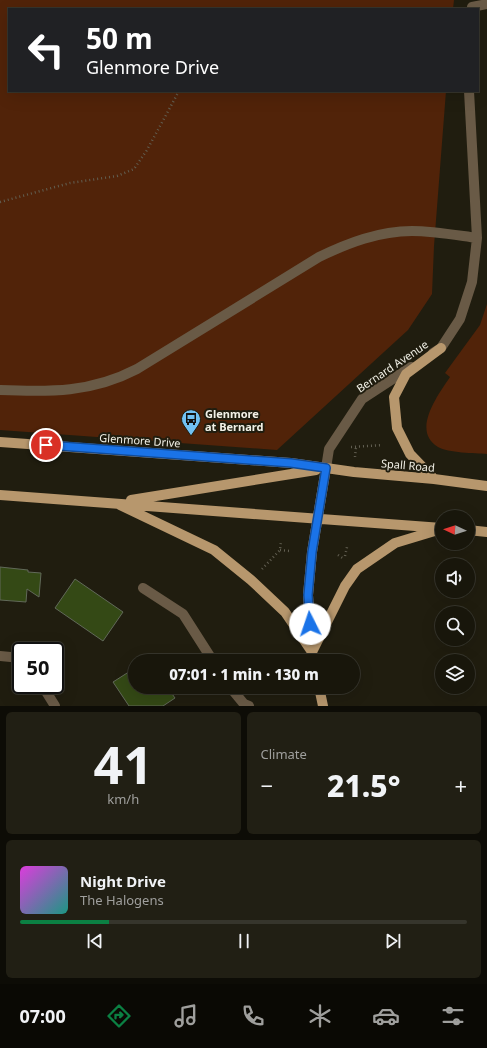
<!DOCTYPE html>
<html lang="en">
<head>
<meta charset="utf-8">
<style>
	:root { --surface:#18160b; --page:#211f14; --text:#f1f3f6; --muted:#9f9f9d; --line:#36352c; --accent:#0b8043 }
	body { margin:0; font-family:"Noto Sans",sans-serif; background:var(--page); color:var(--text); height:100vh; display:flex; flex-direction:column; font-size:15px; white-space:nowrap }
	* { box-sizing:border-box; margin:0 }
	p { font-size:13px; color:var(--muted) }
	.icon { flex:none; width:22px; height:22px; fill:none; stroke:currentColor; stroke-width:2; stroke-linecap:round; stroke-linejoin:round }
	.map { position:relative; height:706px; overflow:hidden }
	.panel { display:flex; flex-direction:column; gap:6px; padding:6px; background:#0d0c06; flex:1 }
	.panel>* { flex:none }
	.top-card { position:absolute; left:8px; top:8px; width:471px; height:84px; border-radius:0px; box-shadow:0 4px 16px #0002,0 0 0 1px var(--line); background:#202124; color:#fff; overflow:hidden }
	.needle { width:26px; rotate:274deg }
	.buttons { position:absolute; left:435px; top:510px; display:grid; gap:8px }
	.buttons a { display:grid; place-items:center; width:40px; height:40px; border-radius:50%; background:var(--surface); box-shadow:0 4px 16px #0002,0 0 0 1px var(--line); font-size:20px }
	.speed { position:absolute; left:12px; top:642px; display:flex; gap:8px; font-size:20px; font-weight:700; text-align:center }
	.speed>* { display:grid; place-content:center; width:52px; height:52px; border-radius:50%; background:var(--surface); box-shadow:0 4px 16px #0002,0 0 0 1px var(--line); line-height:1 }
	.speed .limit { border:2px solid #111; border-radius:6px; background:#fff; color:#111 }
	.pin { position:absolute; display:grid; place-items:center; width:34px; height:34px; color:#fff; margin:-17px; border:2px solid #fff; border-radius:50%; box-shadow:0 1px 4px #0007 }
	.me { position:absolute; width:44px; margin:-22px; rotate:356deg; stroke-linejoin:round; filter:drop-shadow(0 0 3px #0008) }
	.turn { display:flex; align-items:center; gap:14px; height:84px; padding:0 12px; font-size:18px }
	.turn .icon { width:52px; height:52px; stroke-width:2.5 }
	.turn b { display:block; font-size:28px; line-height:34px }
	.big { font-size:30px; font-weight:800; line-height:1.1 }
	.panel .widget { flex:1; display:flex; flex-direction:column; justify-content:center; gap:6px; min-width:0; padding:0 14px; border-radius:6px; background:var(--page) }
	.panel .dial { align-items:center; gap:0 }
	.dial b { font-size:52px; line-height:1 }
	.song { display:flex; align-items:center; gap:12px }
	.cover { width:48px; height:48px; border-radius:6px; background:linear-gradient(135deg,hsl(300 70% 55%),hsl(170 70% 35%)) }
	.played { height:4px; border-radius:2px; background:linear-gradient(90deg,var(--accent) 20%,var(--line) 20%) }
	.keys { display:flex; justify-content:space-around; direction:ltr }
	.heat { display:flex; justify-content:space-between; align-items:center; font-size:22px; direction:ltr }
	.panel .tiles { flex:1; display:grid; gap:6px; grid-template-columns:1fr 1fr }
	.widget:last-child { grid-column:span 2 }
	.trip { position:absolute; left:128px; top:654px; width:232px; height:40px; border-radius:20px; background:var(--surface); box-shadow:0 4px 16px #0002,0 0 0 1px var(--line); font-weight:800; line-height:40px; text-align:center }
	.tabs { display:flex; height:64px; justify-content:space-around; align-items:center; background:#0a0904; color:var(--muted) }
	.tabs .icon { width:28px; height:28px }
	.tabs .on { color:var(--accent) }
	.tabs b { font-size:18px; color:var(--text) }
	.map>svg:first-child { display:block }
	.green { fill:#512309 }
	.building { fill:#344915; stroke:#616959 }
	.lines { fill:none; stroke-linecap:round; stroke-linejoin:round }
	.path { stroke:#625f52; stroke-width:2.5; stroke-dasharray:1 3; stroke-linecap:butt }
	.minor { stroke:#695a46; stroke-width:10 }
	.major { stroke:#b7976d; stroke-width:10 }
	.route-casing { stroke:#114b97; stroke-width:10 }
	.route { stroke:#1a73e8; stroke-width:7 }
	.labels { text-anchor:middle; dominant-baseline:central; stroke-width:4; stroke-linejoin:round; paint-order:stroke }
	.street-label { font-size:11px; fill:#f2f1e7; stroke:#201d0f }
	.poi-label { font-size:11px; font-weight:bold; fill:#f2f1e7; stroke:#201d0f; text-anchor:start }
</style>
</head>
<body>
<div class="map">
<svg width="487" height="706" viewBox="0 0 487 706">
	<rect width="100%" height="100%" fill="#201d0f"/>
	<path class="green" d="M0,0H454L453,9H9V91H446L434,246L432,294L408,330L277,450L0,430Z
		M487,304V454C475,453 448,453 438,447C411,431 438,395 450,377L445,373L480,325Z"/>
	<path class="building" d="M0,567L28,570V572L41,573L39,597L27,589L26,602L0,600Z
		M75,579L123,612L103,641L55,608Z
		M135,668V687H167L175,698L163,706H129L113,682Z"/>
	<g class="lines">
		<path class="path" d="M0,202L70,183L117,176L134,169L147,150L179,91
			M351,447L382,445
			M355,457L356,447
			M280,550L290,551
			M338,555L344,559
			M345,556L347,547
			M262,569L280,550L281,542"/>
		<path class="minor" d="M472,7L487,4
			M433,353L441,348L460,319L472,282L477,238L469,91
			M0,390C50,392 91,393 137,369L319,257C348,243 379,231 412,231C433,231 455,235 477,238
			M326,468L329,449L362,399L411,367
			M143,588L183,614L213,661
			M0,656L21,658
			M42,685L55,706
			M230,687L244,704L249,706"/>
		<path class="major" d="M0,442L291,463L354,472L434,479L487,486
			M434,479L410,454L397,428L394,397L406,374L441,348
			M0,495L442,528
			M131,500L316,470
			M120,505L214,550L251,580L285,612L312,652
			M468,530L487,532
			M312,652L345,586L357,569L395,543L438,530
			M314,661L312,652L308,595L312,552L326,468
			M319,687L323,706"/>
	</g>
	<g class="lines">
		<g class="route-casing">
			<path id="route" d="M46,445L291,463L326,468L312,552L308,595L310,624"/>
		</g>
		<use href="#route" class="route"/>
	</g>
	<defs>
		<g id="bus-pin" transform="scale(1)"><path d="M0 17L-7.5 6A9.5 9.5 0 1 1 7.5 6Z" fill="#71c1f4" stroke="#201d0f"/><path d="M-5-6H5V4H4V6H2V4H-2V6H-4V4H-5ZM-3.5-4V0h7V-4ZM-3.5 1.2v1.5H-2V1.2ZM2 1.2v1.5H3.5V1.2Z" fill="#111"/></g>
	</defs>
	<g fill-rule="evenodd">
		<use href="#bus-pin" x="191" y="419"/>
	</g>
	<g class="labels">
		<g class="street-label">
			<text transform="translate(392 366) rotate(-34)">Bernard Avenue</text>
			<text transform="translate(140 440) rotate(4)">Glenmore Drive</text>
			<text transform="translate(408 465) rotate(5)">Spall Road</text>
		</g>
		<g class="poi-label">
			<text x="205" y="413">Glenmore<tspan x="205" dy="13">at Bernard</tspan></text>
		</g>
	</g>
</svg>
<div class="buttons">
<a><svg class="needle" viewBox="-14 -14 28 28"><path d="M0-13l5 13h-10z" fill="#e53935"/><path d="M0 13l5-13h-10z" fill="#9f9f9d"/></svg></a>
<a><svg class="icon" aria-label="sound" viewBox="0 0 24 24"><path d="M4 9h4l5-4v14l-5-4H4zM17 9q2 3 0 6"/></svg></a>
<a><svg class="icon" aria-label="search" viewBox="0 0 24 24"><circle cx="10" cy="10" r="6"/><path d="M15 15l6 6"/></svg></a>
<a><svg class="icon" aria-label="layers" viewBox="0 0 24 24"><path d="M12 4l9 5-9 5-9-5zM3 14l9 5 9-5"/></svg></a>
</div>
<div class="speed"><div class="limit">50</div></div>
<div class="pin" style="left:46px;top:445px;background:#d93025"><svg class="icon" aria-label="arrive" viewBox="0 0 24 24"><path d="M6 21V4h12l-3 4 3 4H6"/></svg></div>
<svg class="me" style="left:310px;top:624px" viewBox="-20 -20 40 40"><circle r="19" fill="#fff"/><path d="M0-13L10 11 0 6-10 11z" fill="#1a73e8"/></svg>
<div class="trip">07:01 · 1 min · 130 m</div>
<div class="top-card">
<div class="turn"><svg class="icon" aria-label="left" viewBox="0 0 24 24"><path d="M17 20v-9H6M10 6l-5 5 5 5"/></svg><div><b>50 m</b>Glenmore Drive</div></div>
</div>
</div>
<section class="panel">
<div class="tiles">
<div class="widget dial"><b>41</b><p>km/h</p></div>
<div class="widget"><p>Climate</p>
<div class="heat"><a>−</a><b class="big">21.5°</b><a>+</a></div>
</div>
<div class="widget">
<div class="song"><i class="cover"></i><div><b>Night Drive</b><p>The Halogens</p></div></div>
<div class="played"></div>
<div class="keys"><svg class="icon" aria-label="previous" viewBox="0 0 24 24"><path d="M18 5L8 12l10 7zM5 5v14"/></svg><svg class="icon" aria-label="pause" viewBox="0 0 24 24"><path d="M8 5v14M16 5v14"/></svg><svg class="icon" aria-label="next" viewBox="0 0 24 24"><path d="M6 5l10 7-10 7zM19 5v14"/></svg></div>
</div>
</div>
</section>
<nav class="tabs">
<b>07:00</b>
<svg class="icon on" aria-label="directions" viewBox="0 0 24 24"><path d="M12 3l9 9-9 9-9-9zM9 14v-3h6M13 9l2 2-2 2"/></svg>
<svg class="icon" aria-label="music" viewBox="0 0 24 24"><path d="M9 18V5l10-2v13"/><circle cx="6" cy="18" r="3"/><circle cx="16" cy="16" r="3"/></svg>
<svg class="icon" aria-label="phone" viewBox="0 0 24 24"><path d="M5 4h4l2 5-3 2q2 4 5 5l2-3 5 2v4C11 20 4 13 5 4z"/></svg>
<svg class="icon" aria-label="climate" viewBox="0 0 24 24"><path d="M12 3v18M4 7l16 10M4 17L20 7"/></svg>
<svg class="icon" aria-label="car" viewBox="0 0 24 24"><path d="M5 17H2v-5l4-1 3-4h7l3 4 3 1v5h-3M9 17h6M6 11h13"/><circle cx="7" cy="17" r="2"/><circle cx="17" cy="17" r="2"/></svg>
<svg class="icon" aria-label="filters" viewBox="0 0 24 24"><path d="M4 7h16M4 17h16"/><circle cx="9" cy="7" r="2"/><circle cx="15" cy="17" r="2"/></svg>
</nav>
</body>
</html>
